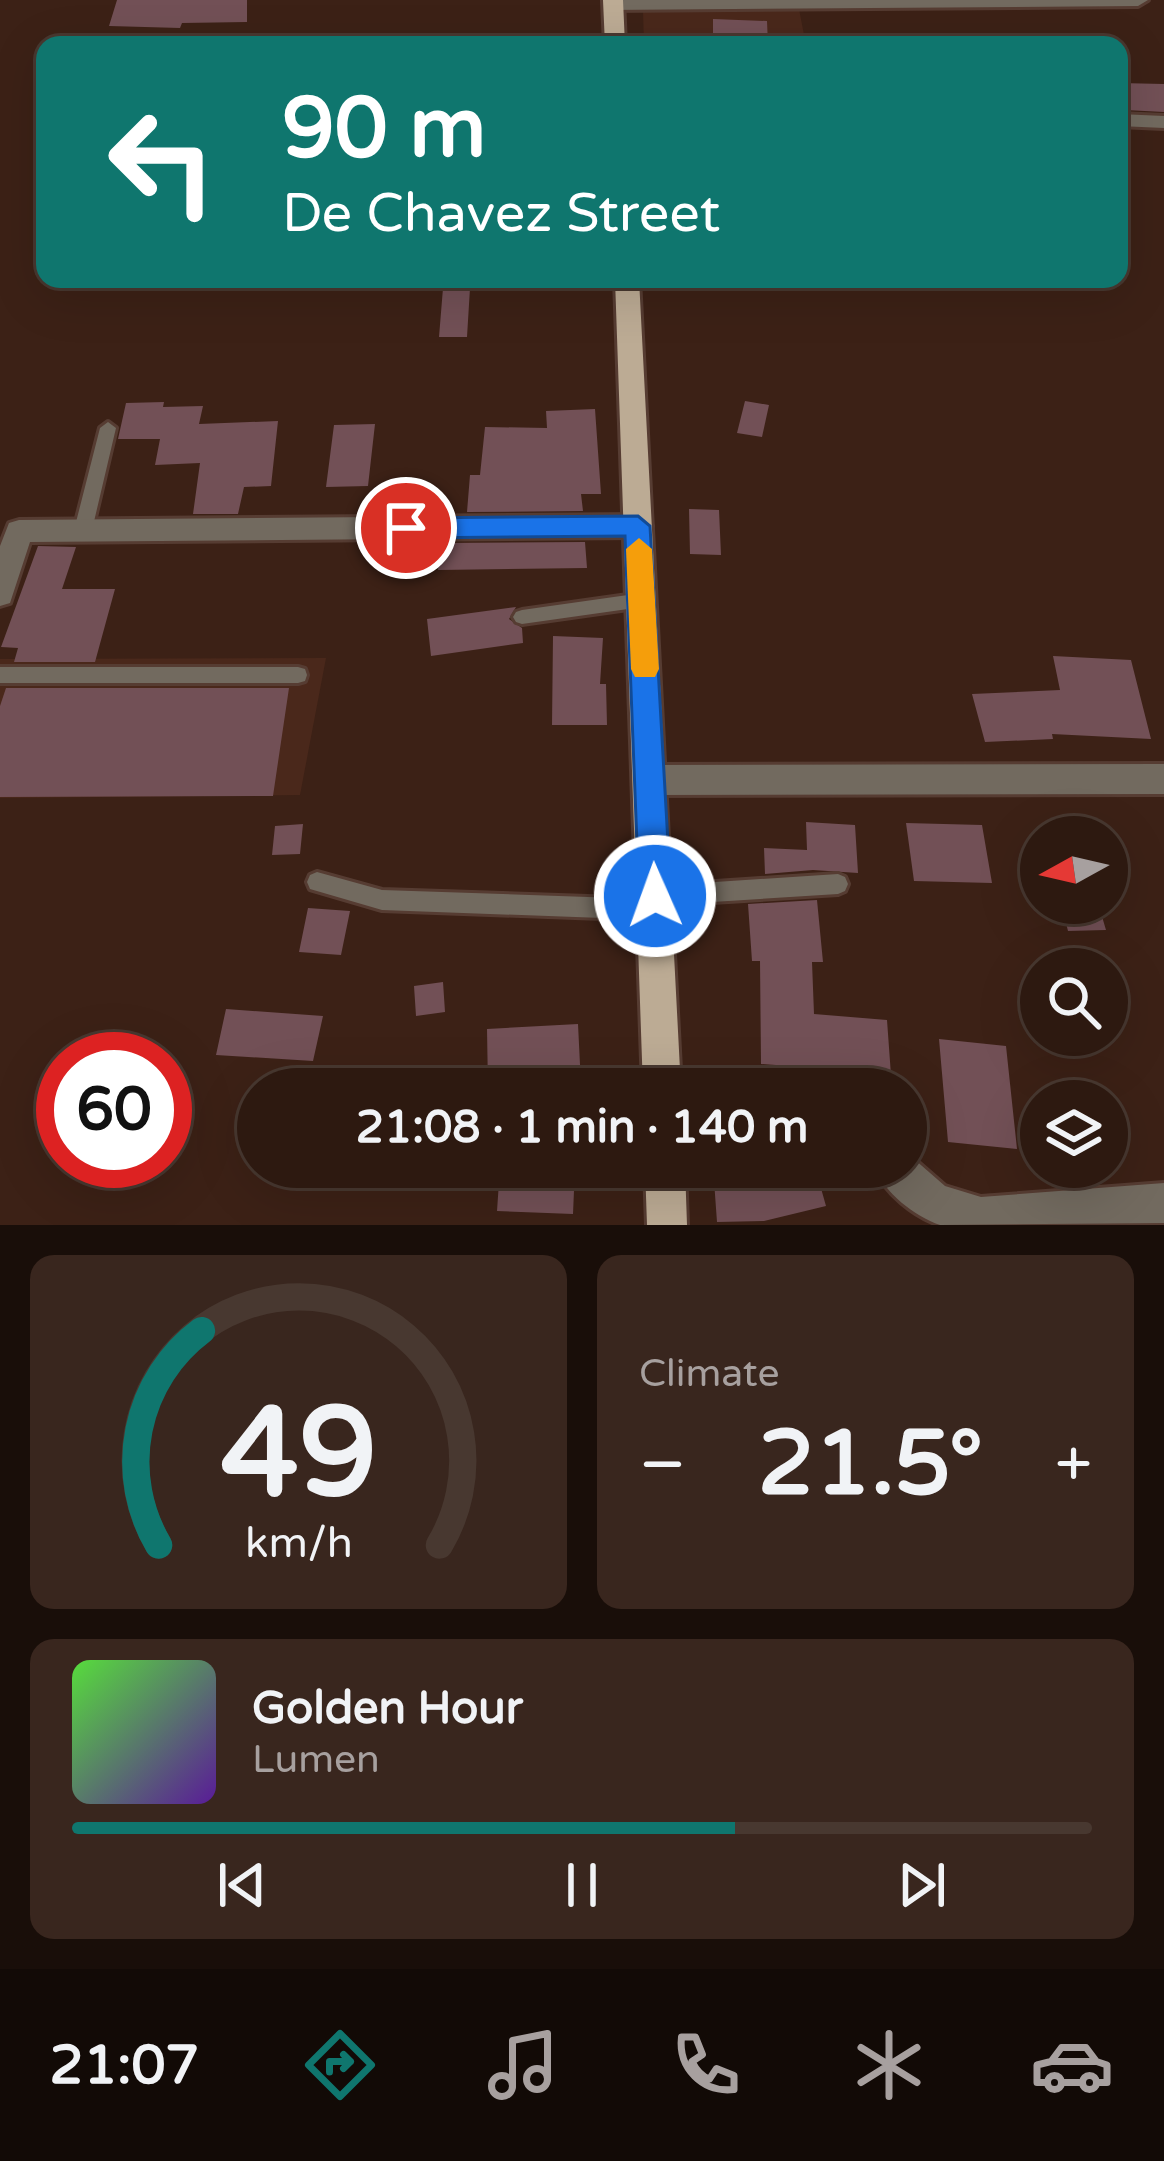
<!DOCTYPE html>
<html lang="en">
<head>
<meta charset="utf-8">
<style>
	:root { --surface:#2d1910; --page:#39261e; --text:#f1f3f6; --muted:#a7a09f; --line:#483830; --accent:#0f766e }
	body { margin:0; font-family:"Varela Round",sans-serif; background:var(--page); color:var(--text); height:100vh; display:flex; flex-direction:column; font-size:45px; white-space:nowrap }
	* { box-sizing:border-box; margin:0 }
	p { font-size:39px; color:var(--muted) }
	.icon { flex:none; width:66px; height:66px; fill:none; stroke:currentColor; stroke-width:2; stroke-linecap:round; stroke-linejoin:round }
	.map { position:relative; height:1225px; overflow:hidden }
	.details { display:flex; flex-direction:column; gap:30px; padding:30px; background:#190e09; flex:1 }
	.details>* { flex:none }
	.banner { position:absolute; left:36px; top:36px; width:1092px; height:252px; border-radius:24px; box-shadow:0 12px 48px #0002,0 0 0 3px var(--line); background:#0f766e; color:#fff; overflow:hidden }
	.needle { width:78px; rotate:262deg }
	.controls { position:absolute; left:1020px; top:816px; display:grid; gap:24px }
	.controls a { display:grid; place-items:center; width:108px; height:108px; border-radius:50%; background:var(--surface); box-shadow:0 12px 48px #0002,0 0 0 3px var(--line); font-size:60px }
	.speed { position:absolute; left:36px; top:1032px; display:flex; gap:24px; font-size:60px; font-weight:700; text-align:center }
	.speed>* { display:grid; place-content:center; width:156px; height:156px; border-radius:50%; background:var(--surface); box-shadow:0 12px 48px #0002,0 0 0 3px var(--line); line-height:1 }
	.speed .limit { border:18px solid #d22; background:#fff; color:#111 }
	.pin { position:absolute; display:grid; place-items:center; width:102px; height:102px; color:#fff; margin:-51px; border:6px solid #fff; border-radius:50%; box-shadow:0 3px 12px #0007 }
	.me { position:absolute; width:132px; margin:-66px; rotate:358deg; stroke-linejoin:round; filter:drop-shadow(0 0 9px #0008) }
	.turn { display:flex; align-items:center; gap:42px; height:252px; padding:0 48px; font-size:54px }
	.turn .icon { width:156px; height:156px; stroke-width:2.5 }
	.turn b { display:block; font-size:84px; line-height:102px }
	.big { font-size:90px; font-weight:700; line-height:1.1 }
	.details .tile { flex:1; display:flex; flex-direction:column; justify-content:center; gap:18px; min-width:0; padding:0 42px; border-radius:24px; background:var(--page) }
	.details .dial { align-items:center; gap:0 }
	.dial svg { height:312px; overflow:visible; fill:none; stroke:var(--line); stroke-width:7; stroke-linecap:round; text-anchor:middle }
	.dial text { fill:var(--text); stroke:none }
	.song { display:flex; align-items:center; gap:36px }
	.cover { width:144px; height:144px; border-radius:18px; background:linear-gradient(135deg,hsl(110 70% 55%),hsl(270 70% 35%)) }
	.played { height:12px; border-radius:6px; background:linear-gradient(90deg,var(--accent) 65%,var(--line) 65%) }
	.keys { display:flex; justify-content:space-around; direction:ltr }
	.heat { display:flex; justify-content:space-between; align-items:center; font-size:66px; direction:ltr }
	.details .tiles { flex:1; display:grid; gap:30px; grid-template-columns:1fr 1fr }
	.tile:last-child { grid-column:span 2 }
	.trip { position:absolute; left:237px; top:1068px; width:690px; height:120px; border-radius:60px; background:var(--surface); box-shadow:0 12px 48px #0002,0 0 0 3px var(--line); font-weight:700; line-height:120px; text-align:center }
	.tabs { display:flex; height:192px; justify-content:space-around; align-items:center; background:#120a06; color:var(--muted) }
	.tabs .icon { width:84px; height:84px }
	.tabs .on { color:var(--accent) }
	.tabs b { font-size:54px; color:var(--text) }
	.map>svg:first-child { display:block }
	.built { fill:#4a281b }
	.building { fill:#725056 }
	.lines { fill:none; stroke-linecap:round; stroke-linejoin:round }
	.service-casing { stroke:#563c32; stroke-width:6 }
	.minor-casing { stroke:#563c32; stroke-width:6 }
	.primary-casing { stroke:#563c32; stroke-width:6 }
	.service { fill:#726a5f; fill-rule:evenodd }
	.minor { fill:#726a5f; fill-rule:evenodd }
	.primary { fill:#bcab94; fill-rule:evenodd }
	.route { fill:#1a73e8; stroke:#114b97; stroke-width:3 }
	.slow { fill:#f59e0b }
</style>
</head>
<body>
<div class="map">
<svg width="1164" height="1225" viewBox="0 0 1164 1225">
	<rect width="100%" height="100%" fill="#3c2116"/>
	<path class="built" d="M799,9L806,45H644L643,11Z
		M326,658L300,795L0,798V659Z"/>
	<path class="building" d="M117,0H247V22L182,23L180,28L109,26Z
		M713,19L767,21L768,45L713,44Z
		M1119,83L1164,84V112L1125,110Z
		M443,288H470L467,337H439Z
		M745,401L769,405L762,437L737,433Z
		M164,402L163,407L203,406L199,424L278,421L271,486L244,487L238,514H193L200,463L155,465L160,439H118L126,403Z
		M595,409L601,494H581L583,511L467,512L470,475H480L485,427L547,428L546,411Z
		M375,424L368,486L326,487L334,425Z
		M689,509L719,510L721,555L690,554Z
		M585,542L587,568L438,570L440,543Z
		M38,546L76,547L62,589H115L95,662H14L18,648L1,647Z
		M516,607L509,619L522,628L523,643L431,656L427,619Z
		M553,636L603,638L600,684H606L607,725H552Z
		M1053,656L1131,660L1151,739L1052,734L1053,739L985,742L972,694L1060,690Z
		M6,688H289L273,796L0,797V706Z
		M806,822L855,825L858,873L813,870L765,874L764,848L807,850Z
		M906,823L982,825L992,883L914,881Z
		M303,824L300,854L272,855L275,826Z
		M817,900L823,962H812L814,1014L887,1020L892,1089H832L831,1069L761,1064L760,961H752L748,904Z
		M1061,903H1098L1106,930L1068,931Z
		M308,908L350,911L341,955L299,952Z
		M443,982L445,1012L416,1016L414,986Z
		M226,1009L323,1016L313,1061L216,1055Z
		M578,1024L581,1085L488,1089L487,1029Z
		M939,1039L1006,1046L1017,1149L948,1142Z
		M500,1167H575L573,1214L497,1211Z
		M713,1167H815L826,1206L764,1221L717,1222Z"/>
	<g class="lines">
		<g class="service-casing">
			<path id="service" d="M108,422L116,428L92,530L83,537L74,530L100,428Z
				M642,593L648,595L651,600L648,605L642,607L522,624L516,622L513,617L516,612L522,610Z
				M0,667H298L305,669L307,675L305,681L298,683H0Z
				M317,872L382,890L646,899L648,889L655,886L838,874L845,877L848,884L845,891L838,894L665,905L667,910L663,917L656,920L382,910L310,889L307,882L310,875Z"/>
		</g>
		<g class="minor-casing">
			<path id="minor" d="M613,0H1148L1138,6L606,10V2Z
				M1119,114L1164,116V128L1119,126Z
				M638,515L648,518L652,526L648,534L638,537L30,542L10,603L0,606V546L9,523L19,520Z
				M1164,764V794L651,795L639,790L635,780L639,770L651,765Z
				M906,1152L945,1186L981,1197L1164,1183V1223L940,1225C914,1216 885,1193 874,1167H906Z"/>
		</g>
		<g class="primary-casing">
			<path id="primary" d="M603,0H623L625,45H605Z
				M615,279H639L681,1089H643Z
				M645,1167H685L687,1225H647Z"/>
		</g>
		<use href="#service" class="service"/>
		<use href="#minor" class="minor"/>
		<use href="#primary" class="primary"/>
	</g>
	<path class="route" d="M638,516L650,526L671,896L666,906L655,911L644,906L639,896L625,536L406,538L394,528L406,518Z"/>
	<path class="slow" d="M639,538L652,549L659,669L655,677H635L631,669L626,549Z"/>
</svg>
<div class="controls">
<a><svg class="needle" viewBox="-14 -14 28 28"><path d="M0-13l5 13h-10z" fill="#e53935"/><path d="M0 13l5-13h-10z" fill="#a7a09f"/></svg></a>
<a><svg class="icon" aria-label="search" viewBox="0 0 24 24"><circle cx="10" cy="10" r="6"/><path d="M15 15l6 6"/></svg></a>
<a><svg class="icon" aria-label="layers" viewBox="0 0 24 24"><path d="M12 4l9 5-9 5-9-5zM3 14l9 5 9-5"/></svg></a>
</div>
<div class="speed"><div class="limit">60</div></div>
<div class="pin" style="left:406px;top:528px;background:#d93025"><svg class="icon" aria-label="arrive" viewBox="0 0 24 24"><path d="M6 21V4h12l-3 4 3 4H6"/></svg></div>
<svg class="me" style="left:655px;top:896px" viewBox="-20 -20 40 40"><circle r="17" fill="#1a73e8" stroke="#fff" stroke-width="3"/><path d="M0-11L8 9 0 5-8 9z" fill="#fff"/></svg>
<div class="trip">21:08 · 1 min · 140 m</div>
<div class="banner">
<div class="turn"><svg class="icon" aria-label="left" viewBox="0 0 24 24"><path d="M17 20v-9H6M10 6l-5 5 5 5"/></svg><div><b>90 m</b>De Chavez Street</div></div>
</div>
</div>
<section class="details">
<div class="tiles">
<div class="tile dial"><svg viewBox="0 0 100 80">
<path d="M14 69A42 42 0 1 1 86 69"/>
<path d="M14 69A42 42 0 0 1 25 14" stroke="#0f766e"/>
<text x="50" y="56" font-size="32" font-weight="700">49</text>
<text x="50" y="72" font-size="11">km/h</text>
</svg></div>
<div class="tile"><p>Climate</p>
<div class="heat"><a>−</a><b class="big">21.5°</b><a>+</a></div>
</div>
<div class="tile">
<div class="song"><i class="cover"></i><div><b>Golden Hour</b><p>Lumen</p></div></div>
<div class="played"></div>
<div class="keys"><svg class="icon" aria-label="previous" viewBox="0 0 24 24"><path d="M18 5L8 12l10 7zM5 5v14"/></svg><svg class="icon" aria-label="pause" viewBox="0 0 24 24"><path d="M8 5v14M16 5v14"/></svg><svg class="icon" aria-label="next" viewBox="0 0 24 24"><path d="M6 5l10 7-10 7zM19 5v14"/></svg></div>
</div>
</div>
</section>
<nav class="tabs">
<b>21:07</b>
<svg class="icon on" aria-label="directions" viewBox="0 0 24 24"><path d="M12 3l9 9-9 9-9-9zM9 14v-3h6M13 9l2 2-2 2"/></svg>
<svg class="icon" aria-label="music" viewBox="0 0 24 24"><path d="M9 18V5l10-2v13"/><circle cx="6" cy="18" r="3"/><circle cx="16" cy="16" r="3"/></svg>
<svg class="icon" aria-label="phone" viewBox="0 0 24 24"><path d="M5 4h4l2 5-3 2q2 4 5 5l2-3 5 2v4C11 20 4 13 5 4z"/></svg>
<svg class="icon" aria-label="climate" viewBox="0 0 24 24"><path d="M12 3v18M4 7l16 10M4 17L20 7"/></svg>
<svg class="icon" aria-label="car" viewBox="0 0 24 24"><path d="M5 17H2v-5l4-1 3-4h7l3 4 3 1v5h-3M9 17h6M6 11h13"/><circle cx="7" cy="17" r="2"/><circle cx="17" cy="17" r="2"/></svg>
</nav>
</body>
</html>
